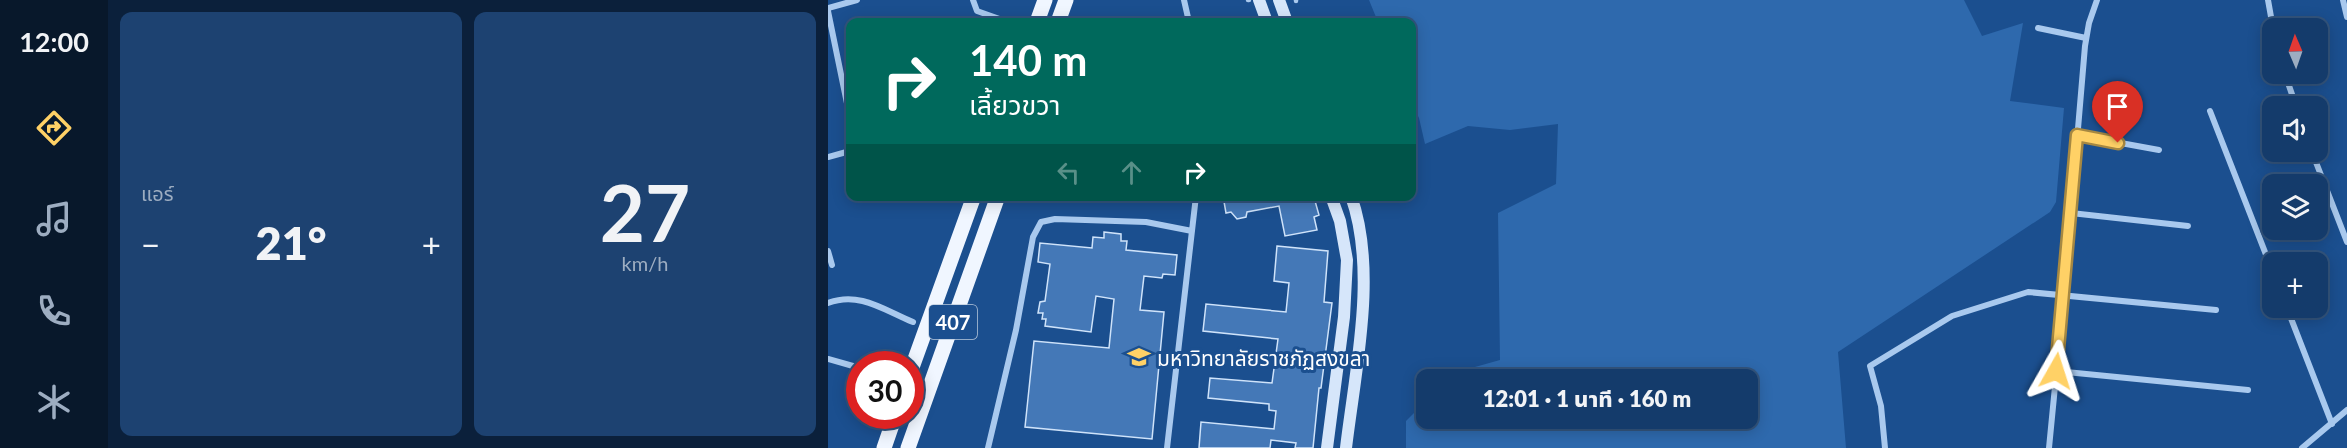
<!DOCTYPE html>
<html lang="th">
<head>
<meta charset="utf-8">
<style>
	:root { --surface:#143b6b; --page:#1d4271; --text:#f1f3f6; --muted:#9dadc1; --line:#33557e; --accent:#ffd166 }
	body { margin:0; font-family:Lato,"Noto Sans Thai",sans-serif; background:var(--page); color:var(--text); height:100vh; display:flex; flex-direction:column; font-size:22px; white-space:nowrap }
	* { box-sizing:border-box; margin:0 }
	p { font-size:20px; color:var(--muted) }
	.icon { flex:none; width:33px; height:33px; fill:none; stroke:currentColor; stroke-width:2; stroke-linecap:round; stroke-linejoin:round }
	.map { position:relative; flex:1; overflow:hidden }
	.drawer { display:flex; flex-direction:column; gap:12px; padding:12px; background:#0b203b; width:720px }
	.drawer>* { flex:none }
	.hud { position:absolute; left:18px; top:18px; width:570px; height:183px; border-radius:12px; box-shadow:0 3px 15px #0003,0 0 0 2px var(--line); background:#00695c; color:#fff; overflow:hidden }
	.needle { width:39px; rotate:358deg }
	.fabs { position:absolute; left:1434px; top:18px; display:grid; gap:12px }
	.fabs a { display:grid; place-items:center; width:66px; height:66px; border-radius:12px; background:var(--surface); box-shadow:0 3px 15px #0003,0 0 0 2px var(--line); font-size:30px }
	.speed { position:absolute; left:18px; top:351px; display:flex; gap:12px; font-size:30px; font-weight:700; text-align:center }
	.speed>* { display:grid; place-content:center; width:78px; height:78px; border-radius:50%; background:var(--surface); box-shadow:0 3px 15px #0003,0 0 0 2px var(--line); line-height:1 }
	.speed .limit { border:9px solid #d22; background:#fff; color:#111 }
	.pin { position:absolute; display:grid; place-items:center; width:51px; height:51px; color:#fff; margin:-62px -26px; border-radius:50% 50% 50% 0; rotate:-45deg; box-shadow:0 0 6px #0007 }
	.pin .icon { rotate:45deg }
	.me { position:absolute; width:66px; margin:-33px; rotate:6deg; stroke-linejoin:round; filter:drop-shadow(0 0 4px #0008) }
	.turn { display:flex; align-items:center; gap:21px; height:126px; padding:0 24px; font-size:27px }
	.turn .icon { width:78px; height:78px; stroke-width:2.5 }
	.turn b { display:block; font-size:42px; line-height:51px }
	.lanes { display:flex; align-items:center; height:57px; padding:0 24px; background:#0003; justify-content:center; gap:30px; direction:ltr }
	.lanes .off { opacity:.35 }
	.big { font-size:45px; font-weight:800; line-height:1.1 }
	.drawer .widget { flex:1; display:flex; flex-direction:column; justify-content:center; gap:9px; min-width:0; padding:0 21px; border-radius:12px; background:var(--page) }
	.drawer .dial { align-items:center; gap:0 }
	.dial b { font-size:78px; line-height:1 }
	.heat { display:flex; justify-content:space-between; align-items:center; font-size:33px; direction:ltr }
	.drawer .tiles { flex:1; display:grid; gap:12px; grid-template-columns:repeat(2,1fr) }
	.trip { position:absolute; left:588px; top:369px; width:342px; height:60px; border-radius:12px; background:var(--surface); box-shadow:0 3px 15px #0003,0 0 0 2px var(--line); font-weight:800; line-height:60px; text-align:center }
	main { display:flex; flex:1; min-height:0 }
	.menu { display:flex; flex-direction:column; width:108px; justify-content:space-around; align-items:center; background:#08182b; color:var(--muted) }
	.menu .icon { width:42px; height:42px }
	.menu .active { color:var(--accent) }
	.menu b { font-size:27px; color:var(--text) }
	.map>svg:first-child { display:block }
	.green { fill:#2e69ad }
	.building { fill:#4478b7; stroke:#cfe3fa; stroke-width:1.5 }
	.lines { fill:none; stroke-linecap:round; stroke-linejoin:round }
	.lane { stroke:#a9c9ee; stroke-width:4.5 }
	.street { stroke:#a9c9ee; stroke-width:6 }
	.secondary { stroke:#d6e6fa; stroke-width:12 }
	.primary { stroke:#f0f6ff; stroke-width:15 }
	.route-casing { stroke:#a68842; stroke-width:15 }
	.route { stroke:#ffd166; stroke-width:10 }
	.labels { text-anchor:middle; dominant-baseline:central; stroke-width:6; stroke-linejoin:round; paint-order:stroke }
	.shield { fill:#1b4f8f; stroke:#bbcadd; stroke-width:1.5 }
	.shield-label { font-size:20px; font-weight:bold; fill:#fff }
	.poi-label { font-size:21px; fill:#fff; stroke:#1b4f8f; text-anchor:start }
</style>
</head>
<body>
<main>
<nav class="menu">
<b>12:00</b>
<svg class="icon active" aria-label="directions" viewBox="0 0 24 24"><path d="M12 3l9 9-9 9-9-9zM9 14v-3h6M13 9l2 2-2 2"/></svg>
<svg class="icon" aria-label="music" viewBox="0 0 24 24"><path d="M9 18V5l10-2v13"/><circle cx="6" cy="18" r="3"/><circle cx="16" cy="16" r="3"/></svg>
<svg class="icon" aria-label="phone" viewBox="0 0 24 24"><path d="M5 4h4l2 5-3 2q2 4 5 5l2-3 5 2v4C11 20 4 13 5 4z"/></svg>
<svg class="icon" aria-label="climate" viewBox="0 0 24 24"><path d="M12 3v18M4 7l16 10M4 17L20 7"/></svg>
</nav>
<section class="drawer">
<div class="tiles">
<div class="widget"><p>แอร์</p>
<div class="heat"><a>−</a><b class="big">21°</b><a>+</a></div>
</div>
<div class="widget dial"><b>27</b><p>km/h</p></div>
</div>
</section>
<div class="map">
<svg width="1519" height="448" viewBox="0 0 1519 448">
	<rect width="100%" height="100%" fill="#1b4f8f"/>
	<path class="green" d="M541,0H1136L1154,36L1195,23L1182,101L1236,108L1228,202L1222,212L1010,352L1018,448H578V421L598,401V418H920V380L622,379L629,372L672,360L670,213L728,184L730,124L682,130L640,126L597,144L591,118L584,104V22H550Z"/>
	<path class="building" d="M395,196H482L483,202L487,201L491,215L486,217L489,230L457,236L451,206L419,212L418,217L409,219L403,212L398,213Z
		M276,232L293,234V241H299L298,250L349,255L347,275L335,274L334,278L316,276L312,310L336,312L324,439L197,427L206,341L281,348L286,299L268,296L263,332L217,326L218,319H214L215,313H210L212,302L217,301L222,264L210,262L212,243L264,248L265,237L276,238Z
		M449,246L500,251L496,302L504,303L493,388H491L485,448H467L468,443L443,440L442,448H371L373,422L446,429L448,411L441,410V404L380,398L382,378L444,383L450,339L375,331L378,304L458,312L461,283L446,281Z"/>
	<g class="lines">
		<path class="lane" d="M420,0H421
			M468,0V1"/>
		<path class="street" d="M145,0L149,11L180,22
			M356,0L361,22
			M1440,0L1445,28
			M1515,0L1519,17
			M0,8L29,0
			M0,11L22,118
			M1210,28L1258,38
			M1457,74L1468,106
			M1382,111L1444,270
			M1249,135L1331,150
			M1484,152L1519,242
			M0,157L22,151
			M1243,213L1360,226
			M0,251L4,265
			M0,303C31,291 56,310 85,322
			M1459,308L1504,424
			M0,359L32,368
			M1228,371L1420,390
			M160,448L188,330L205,237L213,222L227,219L318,222L364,231
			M339,448L368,196
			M1057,448L1053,406L1042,366L1124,316L1200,292L1388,310
			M1221,448L1236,294L1257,46L1261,23L1269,0
			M1474,448L1519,410"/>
		<path class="secondary" d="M431,0L439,22
			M451,0L459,22
			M499,448L516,317L519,260L512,221L503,196
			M518,448C527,371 550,271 523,196"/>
		<path class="primary" d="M209,22L217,0
			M230,22L238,0
			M82,373L146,196
			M56,448L67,416
			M80,448L170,196"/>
	</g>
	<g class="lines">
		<g class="route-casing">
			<path id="route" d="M1228,371L1249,135L1290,143"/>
		</g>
		<use href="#route" class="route"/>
	</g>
	<defs>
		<g id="university-bare" transform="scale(1.8)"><path d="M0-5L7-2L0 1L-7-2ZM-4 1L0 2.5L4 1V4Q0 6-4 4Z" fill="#ffd166" stroke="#1b4f8f" stroke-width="2.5" paint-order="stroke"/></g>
	</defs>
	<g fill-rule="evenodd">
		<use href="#university-bare" x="311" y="357"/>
	</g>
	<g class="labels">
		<rect class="shield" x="101" y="305" width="48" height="34" rx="4.5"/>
		<g class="shield-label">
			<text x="125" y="322">407</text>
		</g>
		<g class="poi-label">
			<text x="329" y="357">มหาวิทยาลัยราชภัฏสงขลา</text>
		</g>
	</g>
</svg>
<div class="fabs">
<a><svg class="needle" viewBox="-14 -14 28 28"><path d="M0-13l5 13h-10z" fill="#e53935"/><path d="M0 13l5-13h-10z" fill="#9dadc1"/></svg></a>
<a><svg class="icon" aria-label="sound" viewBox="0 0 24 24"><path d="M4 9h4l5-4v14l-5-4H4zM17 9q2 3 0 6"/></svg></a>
<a><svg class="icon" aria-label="layers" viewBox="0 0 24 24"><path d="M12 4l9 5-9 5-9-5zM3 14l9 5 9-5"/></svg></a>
<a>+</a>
</div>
<div class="speed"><div class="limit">30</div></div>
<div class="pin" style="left:1290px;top:143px;background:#d93025"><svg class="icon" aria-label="arrive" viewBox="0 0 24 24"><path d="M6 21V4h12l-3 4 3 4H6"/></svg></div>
<svg class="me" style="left:1228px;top:371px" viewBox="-20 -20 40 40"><path d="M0-17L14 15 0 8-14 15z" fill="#ffd166" stroke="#fff" stroke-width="4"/></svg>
<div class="trip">12:01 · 1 นาที · 160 m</div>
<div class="hud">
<div class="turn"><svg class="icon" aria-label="right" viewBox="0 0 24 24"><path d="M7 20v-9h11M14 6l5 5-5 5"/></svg><div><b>140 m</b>เลี้ยวขวา</div></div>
<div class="lanes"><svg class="icon off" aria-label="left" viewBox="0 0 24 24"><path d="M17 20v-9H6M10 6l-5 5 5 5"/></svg><svg class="icon off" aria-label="ahead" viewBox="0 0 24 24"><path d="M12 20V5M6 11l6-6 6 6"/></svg><svg class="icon" aria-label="right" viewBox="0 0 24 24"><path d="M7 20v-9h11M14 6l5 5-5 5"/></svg></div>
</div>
</div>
</main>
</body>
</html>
